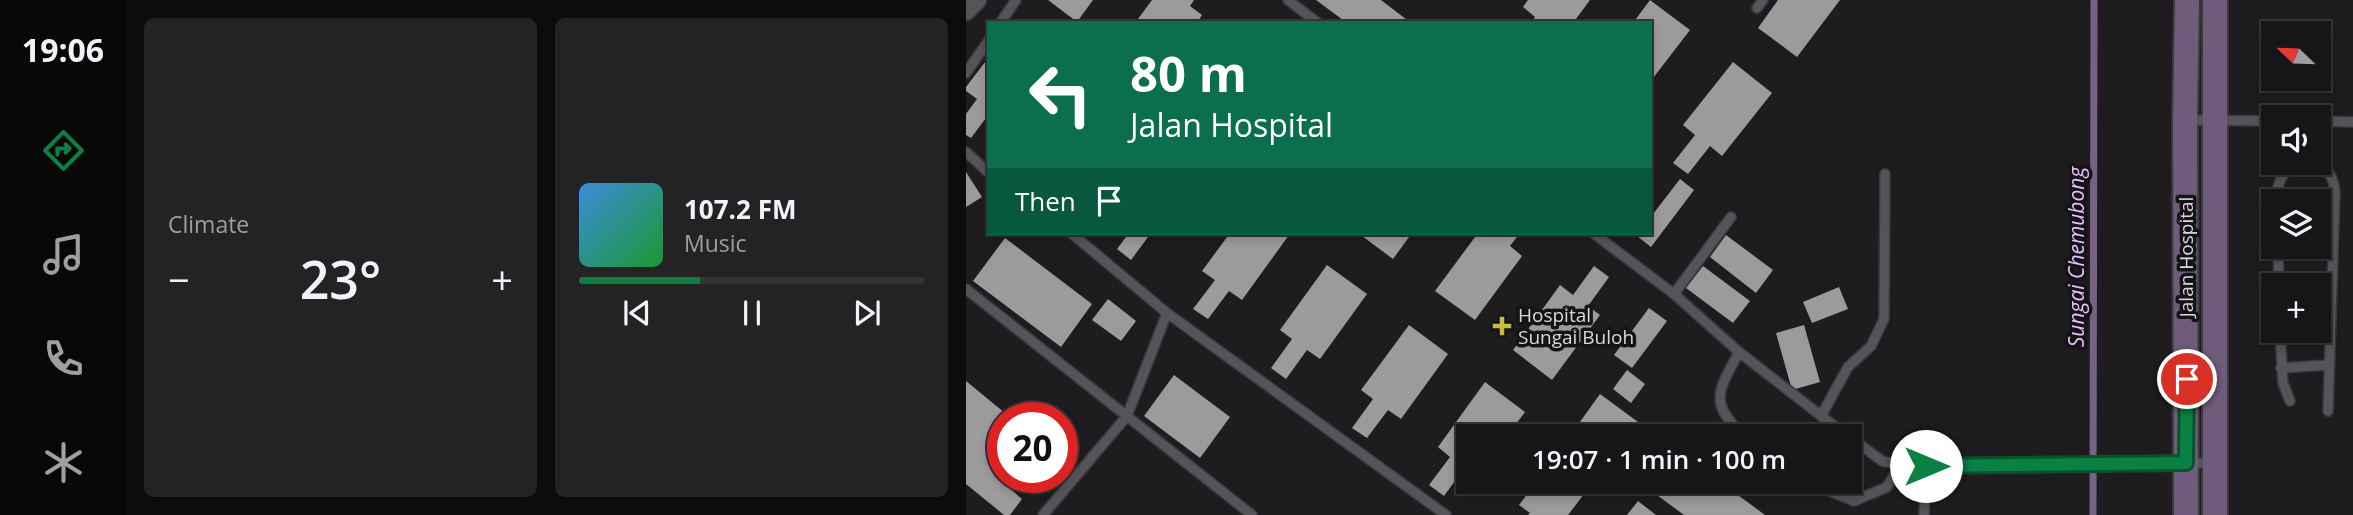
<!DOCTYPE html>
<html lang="en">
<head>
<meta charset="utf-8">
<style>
	:root { --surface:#161517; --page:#232224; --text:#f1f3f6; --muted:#9e9fa1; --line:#353436; --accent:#0b8043 }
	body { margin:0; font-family:"Open Sans",sans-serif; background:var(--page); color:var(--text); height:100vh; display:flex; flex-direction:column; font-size:26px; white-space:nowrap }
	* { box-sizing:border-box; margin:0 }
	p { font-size:23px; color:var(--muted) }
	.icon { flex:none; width:38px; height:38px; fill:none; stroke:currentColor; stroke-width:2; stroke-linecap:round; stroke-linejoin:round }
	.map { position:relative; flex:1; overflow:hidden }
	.details { display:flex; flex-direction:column; gap:18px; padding:18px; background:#0c0c0d; width:840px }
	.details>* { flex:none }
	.guide { position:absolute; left:21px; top:21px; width:665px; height:214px; border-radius:0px; box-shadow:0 4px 10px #0003,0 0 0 2px var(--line); background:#0b6e4f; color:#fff; overflow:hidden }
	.needle { width:46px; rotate:293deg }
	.buttons { position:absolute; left:1295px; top:21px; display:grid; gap:14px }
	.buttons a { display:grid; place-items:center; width:70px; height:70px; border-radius:0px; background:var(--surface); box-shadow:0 4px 10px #0003,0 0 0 2px var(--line); font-size:35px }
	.speed { position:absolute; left:21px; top:402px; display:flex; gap:14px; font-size:35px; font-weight:700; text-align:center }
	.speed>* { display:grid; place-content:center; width:91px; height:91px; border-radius:50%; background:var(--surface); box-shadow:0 4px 10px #0003,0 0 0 2px var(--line); line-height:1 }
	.speed .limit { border:10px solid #d22; background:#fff; color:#111 }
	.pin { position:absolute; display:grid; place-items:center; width:60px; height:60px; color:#fff; margin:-30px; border:4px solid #fff; border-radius:50%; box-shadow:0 2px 7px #0007 }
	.me { position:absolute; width:77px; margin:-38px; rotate:90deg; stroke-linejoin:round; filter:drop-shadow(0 0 5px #0008) }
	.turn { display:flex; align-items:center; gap:24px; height:147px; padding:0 28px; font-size:32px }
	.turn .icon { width:91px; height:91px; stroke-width:2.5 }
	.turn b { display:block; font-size:49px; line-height:60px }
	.then { display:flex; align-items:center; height:66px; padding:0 28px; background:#0003; gap:14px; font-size:26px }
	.big { font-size:52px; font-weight:600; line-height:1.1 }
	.details .card { flex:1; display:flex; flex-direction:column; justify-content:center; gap:10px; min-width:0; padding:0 24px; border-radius:10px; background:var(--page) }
	.song { display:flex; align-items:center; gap:21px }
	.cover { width:84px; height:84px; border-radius:10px; background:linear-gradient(135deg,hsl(210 70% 55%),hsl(130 70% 35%)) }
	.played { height:7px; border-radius:4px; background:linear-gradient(90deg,var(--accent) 35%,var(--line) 35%) }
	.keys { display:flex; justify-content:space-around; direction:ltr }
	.heat { display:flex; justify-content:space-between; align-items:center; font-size:38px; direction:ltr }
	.details .tiles { flex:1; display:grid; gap:18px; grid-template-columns:repeat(2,1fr) }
	.trip { position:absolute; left:490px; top:424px; width:406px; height:70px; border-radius:0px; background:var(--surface); box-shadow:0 4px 10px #0003,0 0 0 2px var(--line); font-weight:600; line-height:70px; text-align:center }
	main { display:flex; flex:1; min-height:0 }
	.tabs { display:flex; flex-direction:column; width:126px; justify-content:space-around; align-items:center; background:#090809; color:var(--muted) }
	.tabs .icon { width:49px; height:49px }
	.tabs .selected { color:var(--accent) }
	.tabs b { font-size:32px; color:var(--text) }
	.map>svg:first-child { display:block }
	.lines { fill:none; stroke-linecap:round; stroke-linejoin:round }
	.stream { stroke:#786284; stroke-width:7 }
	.building { fill:#9d9a9e }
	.lane-casing { stroke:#3a393b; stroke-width:12 }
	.street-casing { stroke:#3a393b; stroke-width:21 }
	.secondary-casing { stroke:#3a393b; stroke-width:28 }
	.lane { stroke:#565458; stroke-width:9 }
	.street { stroke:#565458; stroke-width:18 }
	.secondary { stroke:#6f5c7a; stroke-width:24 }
	.route-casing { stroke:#07532c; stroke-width:18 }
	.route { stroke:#0b8043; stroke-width:12 }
	.poi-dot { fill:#c9bb3b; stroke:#151316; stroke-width:2.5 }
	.labels { text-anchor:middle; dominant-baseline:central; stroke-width:7; stroke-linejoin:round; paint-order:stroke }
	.street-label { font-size:19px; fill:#dad9db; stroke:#151316 }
	.poi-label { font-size:19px; fill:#dad9db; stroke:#151316; text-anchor:start }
	.water-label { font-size:21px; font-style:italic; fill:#e7c2fd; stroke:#151316 }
</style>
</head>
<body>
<main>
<nav class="tabs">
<b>19:06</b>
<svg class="icon selected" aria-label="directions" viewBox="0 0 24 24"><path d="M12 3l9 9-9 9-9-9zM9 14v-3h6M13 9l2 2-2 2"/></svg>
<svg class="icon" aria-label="music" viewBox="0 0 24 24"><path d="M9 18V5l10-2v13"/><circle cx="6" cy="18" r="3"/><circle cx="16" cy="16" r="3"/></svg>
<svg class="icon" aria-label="phone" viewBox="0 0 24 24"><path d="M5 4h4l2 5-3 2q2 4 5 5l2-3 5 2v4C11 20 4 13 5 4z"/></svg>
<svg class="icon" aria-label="climate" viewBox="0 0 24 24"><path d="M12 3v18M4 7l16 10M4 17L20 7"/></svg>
</nav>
<section class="details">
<div class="tiles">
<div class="card"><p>Climate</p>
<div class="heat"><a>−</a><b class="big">23°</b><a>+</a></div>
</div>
<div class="card">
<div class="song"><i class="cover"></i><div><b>107.2 FM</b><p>Music</p></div></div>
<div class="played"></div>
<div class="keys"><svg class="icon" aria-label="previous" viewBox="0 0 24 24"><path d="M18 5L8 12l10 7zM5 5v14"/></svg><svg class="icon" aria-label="pause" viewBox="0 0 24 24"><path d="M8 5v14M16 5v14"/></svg><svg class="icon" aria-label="next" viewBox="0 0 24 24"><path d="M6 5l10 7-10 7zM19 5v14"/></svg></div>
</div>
</div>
</section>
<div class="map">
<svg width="1387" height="515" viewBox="0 0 1387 515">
	<rect width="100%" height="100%" fill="#1e1c1f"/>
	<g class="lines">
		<path class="stream" d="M1127,515L1128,0"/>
	</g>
	<path class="building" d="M82,0H127L111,22Z
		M186,0H228L224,6L236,15L231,23H169Z
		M350,0H415L445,23H381Z
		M562,0H624L607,23H565L569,17L557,7Z
		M684,0L724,30L684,82V23H667Z
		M812,0H874L831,57L792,28Z
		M23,57V114L5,138L0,135V114L11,99L0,91V87Z
		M767,62L806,93L756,156L744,146L722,174L707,163L729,135L717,125Z
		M0,172L16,197L0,207Z
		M714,179L728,190L685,247L671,236L673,233H684V218Z
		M163,233H185L165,260L151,249Z
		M264,233H320L323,235L276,300L263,291L242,319L227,309L249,280L236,271Z
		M392,233H446L427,259Z
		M512,233H526L529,235L531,233H554L544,246L556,256L509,320L469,291Z
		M760,235L807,270L790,293L744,257Z
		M39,238L126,304L95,347L7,281Z
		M361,265L401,294L354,359L341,350L320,379L305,368L326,339L314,330Z
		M628,266L643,277L622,306L634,315L586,380L547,350L594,285L607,295Z
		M737,266L784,301L767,323L720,288Z
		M873,287L882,309L846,323L837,302Z
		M142,299L170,321L155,341L126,320Z
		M683,308L701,321L666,368L648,355Z
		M443,325L482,354L435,419L422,410L401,438L386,428L407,399L395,390Z
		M838,325L854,382L826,390L810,333Z
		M661,370L679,384L665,403L647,389Z
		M208,375L264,417L234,458L178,416Z
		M0,381L45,418H37V478H40L36,482L56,499L44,515H38L0,484Z
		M519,382L559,412L541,436H502V470L499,467L478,496L463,485L484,457L472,447Z
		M634,394L691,436H610L606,433Z
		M571,481H628L602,515H562L564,513L553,505Z
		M672,481H753L799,515H718Z
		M672,501L690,515H661Z"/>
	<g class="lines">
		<g class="lane-casing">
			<path id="lane" d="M322,0L352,23
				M791,8L797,0
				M34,23L50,0
				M0,73L23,40
				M1220,120L1307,121
				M1353,121L1387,122
				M0,152L23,173
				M1346,163C1363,168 1367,176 1369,192L1362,411
				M1311,201C1310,184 1317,166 1336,163
				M105,233L201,313L480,515
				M627,233L708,294L773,352L881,436
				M1312,247L1313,285
				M0,289L286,515
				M708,294L765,217
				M1314,331L1317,383L1324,401
				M773,352C752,392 742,402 778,436
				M1315,368L1362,365
				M855,416L882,367L905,346L918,319L919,174
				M884,437L916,461L940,466L1248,463
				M838,481L888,501L921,487L934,465
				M77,515L161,416L201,313
				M958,515L960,466"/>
		</g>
		<g class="street-casing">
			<path id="street" d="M0,11L11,0"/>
		</g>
		<g class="secondary-casing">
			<path id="secondary" d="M1249,0V515
				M1220,515L1219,120L1221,0"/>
		</g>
		<use href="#lane" class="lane"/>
		<use href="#street" class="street"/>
		<use href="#secondary" class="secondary"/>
	</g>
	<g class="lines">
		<g class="route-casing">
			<path id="route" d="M960,466L1220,463L1221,379"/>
		</g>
		<use href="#route" class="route"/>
	</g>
	<path class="poi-dot" d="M532.5 315.5h7v7h7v7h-7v7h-7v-7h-7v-7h7z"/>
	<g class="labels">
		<g class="street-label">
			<text transform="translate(1220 257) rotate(-90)">Jalan Hospital</text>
		</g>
		<g class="poi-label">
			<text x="552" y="315">Hospital<tspan x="552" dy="22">Sungai Buloh</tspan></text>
		</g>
		<g class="water-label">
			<text transform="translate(1110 257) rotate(-90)">Sungai Chemubong</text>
		</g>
	</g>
</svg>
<div class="buttons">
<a><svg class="needle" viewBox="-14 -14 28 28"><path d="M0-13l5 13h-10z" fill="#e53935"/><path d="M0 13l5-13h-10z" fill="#9e9fa1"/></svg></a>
<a><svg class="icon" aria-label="sound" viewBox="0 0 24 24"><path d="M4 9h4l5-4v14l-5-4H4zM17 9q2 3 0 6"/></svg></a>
<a><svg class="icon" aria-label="layers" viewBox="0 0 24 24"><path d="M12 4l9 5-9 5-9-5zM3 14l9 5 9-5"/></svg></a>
<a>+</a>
</div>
<div class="speed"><div class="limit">20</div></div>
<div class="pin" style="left:1221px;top:379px;background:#d93025"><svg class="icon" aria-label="arrive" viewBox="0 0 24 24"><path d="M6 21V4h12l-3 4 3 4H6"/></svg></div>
<svg class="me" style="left:960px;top:466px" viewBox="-20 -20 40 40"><circle r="19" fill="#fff"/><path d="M0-13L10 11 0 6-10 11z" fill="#0b8043"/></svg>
<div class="trip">19:07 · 1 min · 100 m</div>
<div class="guide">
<div class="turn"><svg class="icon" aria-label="left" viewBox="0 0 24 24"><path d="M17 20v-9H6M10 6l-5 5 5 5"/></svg><div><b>80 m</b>Jalan Hospital</div></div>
<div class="then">Then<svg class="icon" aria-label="arrive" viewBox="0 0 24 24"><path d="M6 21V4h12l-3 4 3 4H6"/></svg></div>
</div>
</div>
</main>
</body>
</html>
